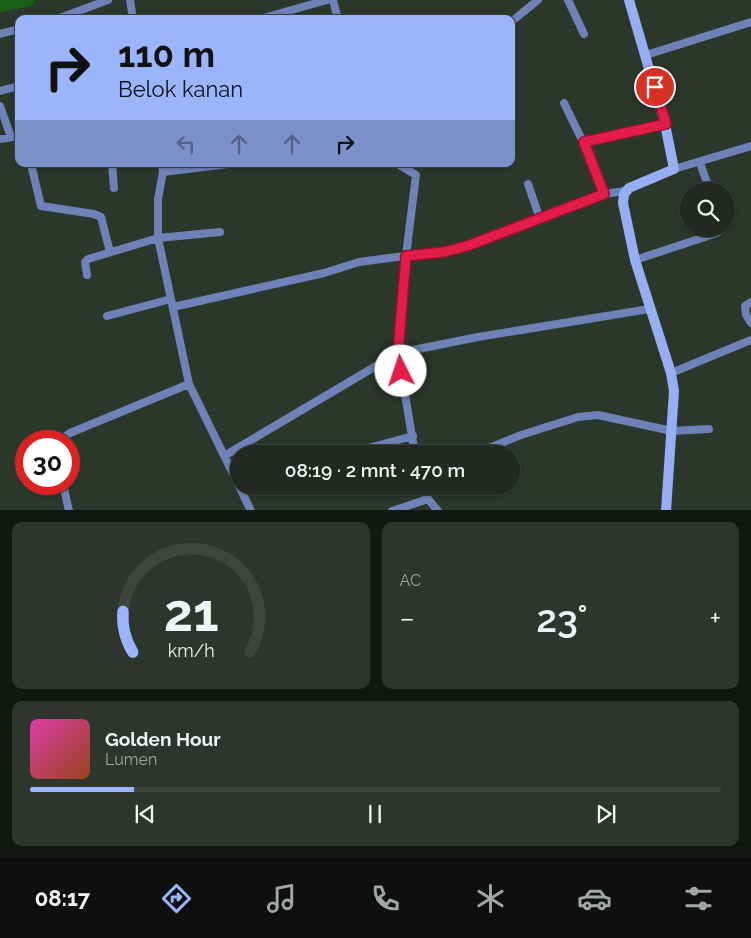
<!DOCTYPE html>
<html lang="id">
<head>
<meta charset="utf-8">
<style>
	:root { --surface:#212920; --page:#2d352d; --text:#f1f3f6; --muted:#a2a6a5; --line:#3e453e; --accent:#9bb5fd }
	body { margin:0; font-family:Raleway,sans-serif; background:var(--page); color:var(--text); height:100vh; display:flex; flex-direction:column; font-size:19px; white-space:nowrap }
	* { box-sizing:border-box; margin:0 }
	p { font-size:16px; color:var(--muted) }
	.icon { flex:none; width:28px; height:28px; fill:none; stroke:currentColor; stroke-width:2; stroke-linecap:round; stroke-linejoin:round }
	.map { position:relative; height:510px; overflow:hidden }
	.side { display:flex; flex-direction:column; gap:12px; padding:12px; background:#121712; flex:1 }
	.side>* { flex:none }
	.banner { position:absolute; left:15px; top:15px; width:500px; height:152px; border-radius:10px; box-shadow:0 1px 4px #0004,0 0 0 1px var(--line); background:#9bb5fd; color:#111; overflow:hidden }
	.tools { position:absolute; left:680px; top:182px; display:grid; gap:10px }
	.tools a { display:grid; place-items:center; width:55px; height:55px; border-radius:50%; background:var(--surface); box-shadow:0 1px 4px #0004,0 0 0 1px var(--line); font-size:25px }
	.speed { position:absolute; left:15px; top:430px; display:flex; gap:10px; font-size:25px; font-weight:700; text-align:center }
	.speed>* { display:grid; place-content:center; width:65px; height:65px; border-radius:50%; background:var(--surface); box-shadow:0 1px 4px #0004,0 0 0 1px var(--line); line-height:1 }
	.speed .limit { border:8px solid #d22; background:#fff; color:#111 }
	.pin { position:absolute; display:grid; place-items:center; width:42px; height:42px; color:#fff; margin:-21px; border:2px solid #fff; border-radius:50%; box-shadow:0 1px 5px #0007 }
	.me { position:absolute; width:55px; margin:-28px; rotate:356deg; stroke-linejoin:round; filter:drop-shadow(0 0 4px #0008) }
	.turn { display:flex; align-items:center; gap:18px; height:105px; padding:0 20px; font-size:22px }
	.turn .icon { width:65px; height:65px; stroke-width:2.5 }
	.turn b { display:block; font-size:35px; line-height:42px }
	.lanes { display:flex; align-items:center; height:48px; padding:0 20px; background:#0003; justify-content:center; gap:25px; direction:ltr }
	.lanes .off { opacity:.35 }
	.big { font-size:38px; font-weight:600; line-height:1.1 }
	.side .widget { flex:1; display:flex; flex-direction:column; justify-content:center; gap:8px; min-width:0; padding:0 18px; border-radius:10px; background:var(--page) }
	.side .dial { align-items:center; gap:0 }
	.dial svg { height:130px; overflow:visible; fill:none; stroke:var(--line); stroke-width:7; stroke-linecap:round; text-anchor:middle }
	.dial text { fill:var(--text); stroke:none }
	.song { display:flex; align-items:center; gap:15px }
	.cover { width:60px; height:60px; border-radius:8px; background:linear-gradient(135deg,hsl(320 70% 55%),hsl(20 70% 35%)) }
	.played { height:5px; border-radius:2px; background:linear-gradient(90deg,var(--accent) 15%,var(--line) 15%) }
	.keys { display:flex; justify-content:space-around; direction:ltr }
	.heat { display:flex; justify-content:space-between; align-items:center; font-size:28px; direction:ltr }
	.side .tiles { flex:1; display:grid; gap:12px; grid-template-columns:1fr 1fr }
	.widget:last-child { grid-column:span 2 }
	.trip { position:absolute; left:230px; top:445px; width:290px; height:50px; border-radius:25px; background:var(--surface); box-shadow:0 1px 4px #0004,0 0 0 1px var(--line); font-weight:600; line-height:50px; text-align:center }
	.tabs { display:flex; height:80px; justify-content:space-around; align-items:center; background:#0d100d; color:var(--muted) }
	.tabs .icon { width:35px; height:35px }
	.tabs .active { color:var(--accent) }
	.tabs b { font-size:22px; color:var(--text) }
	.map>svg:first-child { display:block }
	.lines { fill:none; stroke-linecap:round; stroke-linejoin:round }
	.river { stroke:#186014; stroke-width:12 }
	.street { stroke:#6e82b7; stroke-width:8 }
	.secondary { stroke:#96aef3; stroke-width:10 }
	.route-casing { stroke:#92132f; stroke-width:12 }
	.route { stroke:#e11d48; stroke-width:9 }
</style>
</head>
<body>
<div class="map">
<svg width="751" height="511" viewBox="0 0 751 511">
	<rect width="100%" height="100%" fill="#2c372b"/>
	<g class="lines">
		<path class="river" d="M0,6L29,0"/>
		<path class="street" d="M130,0L133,19
			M333,0L338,19
			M568,0L584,34
			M57,19L108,0
			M260,19L327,0
			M511,22L538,0
			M0,34L19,29
			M646,55L751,22
			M0,91L19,86
			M564,103L583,142L604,194
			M0,106L11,137
			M0,139L19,136
			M583,142L665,124
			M700,163L710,191
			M31,164L41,206L94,214L101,217L110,252
			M112,164L114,188
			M162,164L163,172L158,199V238L189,384L239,486
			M398,164L416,175L406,256L398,353L415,454
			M674,169L751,146
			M163,172L228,164
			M528,184L540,219
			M635,260L717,233L722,229
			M87,275L85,262L88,259L158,238L220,232
			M751,302L745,306L746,315L751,323
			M173,307L324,273L359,262L457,249L604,194L625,191
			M107,316L171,299
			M671,373L751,340
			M59,441L70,433L189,384
			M346,454L413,436
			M474,454L521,435L578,417L598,415L672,431L709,429
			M224,456L398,353L478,337L649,309
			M63,484L69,511
			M239,486L251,511
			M422,486L428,499L438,511
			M392,511L428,499"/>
		<path class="secondary" d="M629,0L665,124L674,169L629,188L624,194L623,203L635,260L671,373L674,391L666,511"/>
	</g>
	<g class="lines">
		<g class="route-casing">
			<path id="route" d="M401,371L398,353L406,256L444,252L470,245L604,194L584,142L666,124L655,87"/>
		</g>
		<use href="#route" class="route"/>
	</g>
</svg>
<div class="tools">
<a><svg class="icon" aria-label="search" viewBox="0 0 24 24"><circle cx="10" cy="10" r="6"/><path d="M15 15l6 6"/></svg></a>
</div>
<div class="speed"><div class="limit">30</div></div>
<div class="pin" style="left:655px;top:87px;background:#d93025"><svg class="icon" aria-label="arrive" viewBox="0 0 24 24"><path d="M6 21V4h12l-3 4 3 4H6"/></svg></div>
<svg class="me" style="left:401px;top:371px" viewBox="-20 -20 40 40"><circle r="19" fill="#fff"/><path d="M0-13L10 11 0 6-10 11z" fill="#e11d48"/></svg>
<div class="trip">08:19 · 2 mnt · 470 m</div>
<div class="banner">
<div class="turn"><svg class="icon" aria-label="right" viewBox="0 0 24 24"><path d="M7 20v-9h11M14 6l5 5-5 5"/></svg><div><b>110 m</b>Belok kanan</div></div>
<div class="lanes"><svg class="icon off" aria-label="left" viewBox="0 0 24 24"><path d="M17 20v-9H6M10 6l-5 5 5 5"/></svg><svg class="icon off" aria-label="ahead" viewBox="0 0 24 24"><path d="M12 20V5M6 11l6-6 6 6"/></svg><svg class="icon off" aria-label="ahead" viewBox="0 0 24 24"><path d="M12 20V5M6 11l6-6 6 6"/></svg><svg class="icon" aria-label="right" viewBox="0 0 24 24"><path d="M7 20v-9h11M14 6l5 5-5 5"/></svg></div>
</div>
</div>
<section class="side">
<div class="tiles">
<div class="widget dial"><svg viewBox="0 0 100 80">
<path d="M14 69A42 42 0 1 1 86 69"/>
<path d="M14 69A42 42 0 0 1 8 44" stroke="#9bb5fd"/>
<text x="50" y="56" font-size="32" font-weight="700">21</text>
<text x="50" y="72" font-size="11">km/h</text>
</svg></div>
<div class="widget"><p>AC</p>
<div class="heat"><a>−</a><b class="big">23°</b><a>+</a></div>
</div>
<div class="widget">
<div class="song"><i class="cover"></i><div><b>Golden Hour</b><p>Lumen</p></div></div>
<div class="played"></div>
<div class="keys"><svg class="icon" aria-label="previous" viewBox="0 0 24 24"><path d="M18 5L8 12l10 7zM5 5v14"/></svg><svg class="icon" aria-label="pause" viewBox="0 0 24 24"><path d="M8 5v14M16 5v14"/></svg><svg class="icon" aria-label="next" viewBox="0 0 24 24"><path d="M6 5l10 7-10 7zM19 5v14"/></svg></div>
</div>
</div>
</section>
<nav class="tabs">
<b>08:17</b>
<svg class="icon active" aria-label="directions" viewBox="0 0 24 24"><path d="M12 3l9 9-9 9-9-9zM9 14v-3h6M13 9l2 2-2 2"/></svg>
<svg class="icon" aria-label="music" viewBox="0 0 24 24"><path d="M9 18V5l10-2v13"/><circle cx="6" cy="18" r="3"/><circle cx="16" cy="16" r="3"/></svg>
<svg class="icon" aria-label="phone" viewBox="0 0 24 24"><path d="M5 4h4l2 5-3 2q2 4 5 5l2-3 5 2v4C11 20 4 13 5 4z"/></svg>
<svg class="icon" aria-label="climate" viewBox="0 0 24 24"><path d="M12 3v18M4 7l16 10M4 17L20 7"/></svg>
<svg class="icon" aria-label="car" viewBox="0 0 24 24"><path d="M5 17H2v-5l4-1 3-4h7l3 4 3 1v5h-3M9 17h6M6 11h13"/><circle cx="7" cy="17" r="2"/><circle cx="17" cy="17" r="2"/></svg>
<svg class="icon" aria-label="filters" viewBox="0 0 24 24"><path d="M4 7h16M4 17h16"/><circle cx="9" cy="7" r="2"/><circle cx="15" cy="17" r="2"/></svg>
</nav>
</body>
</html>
